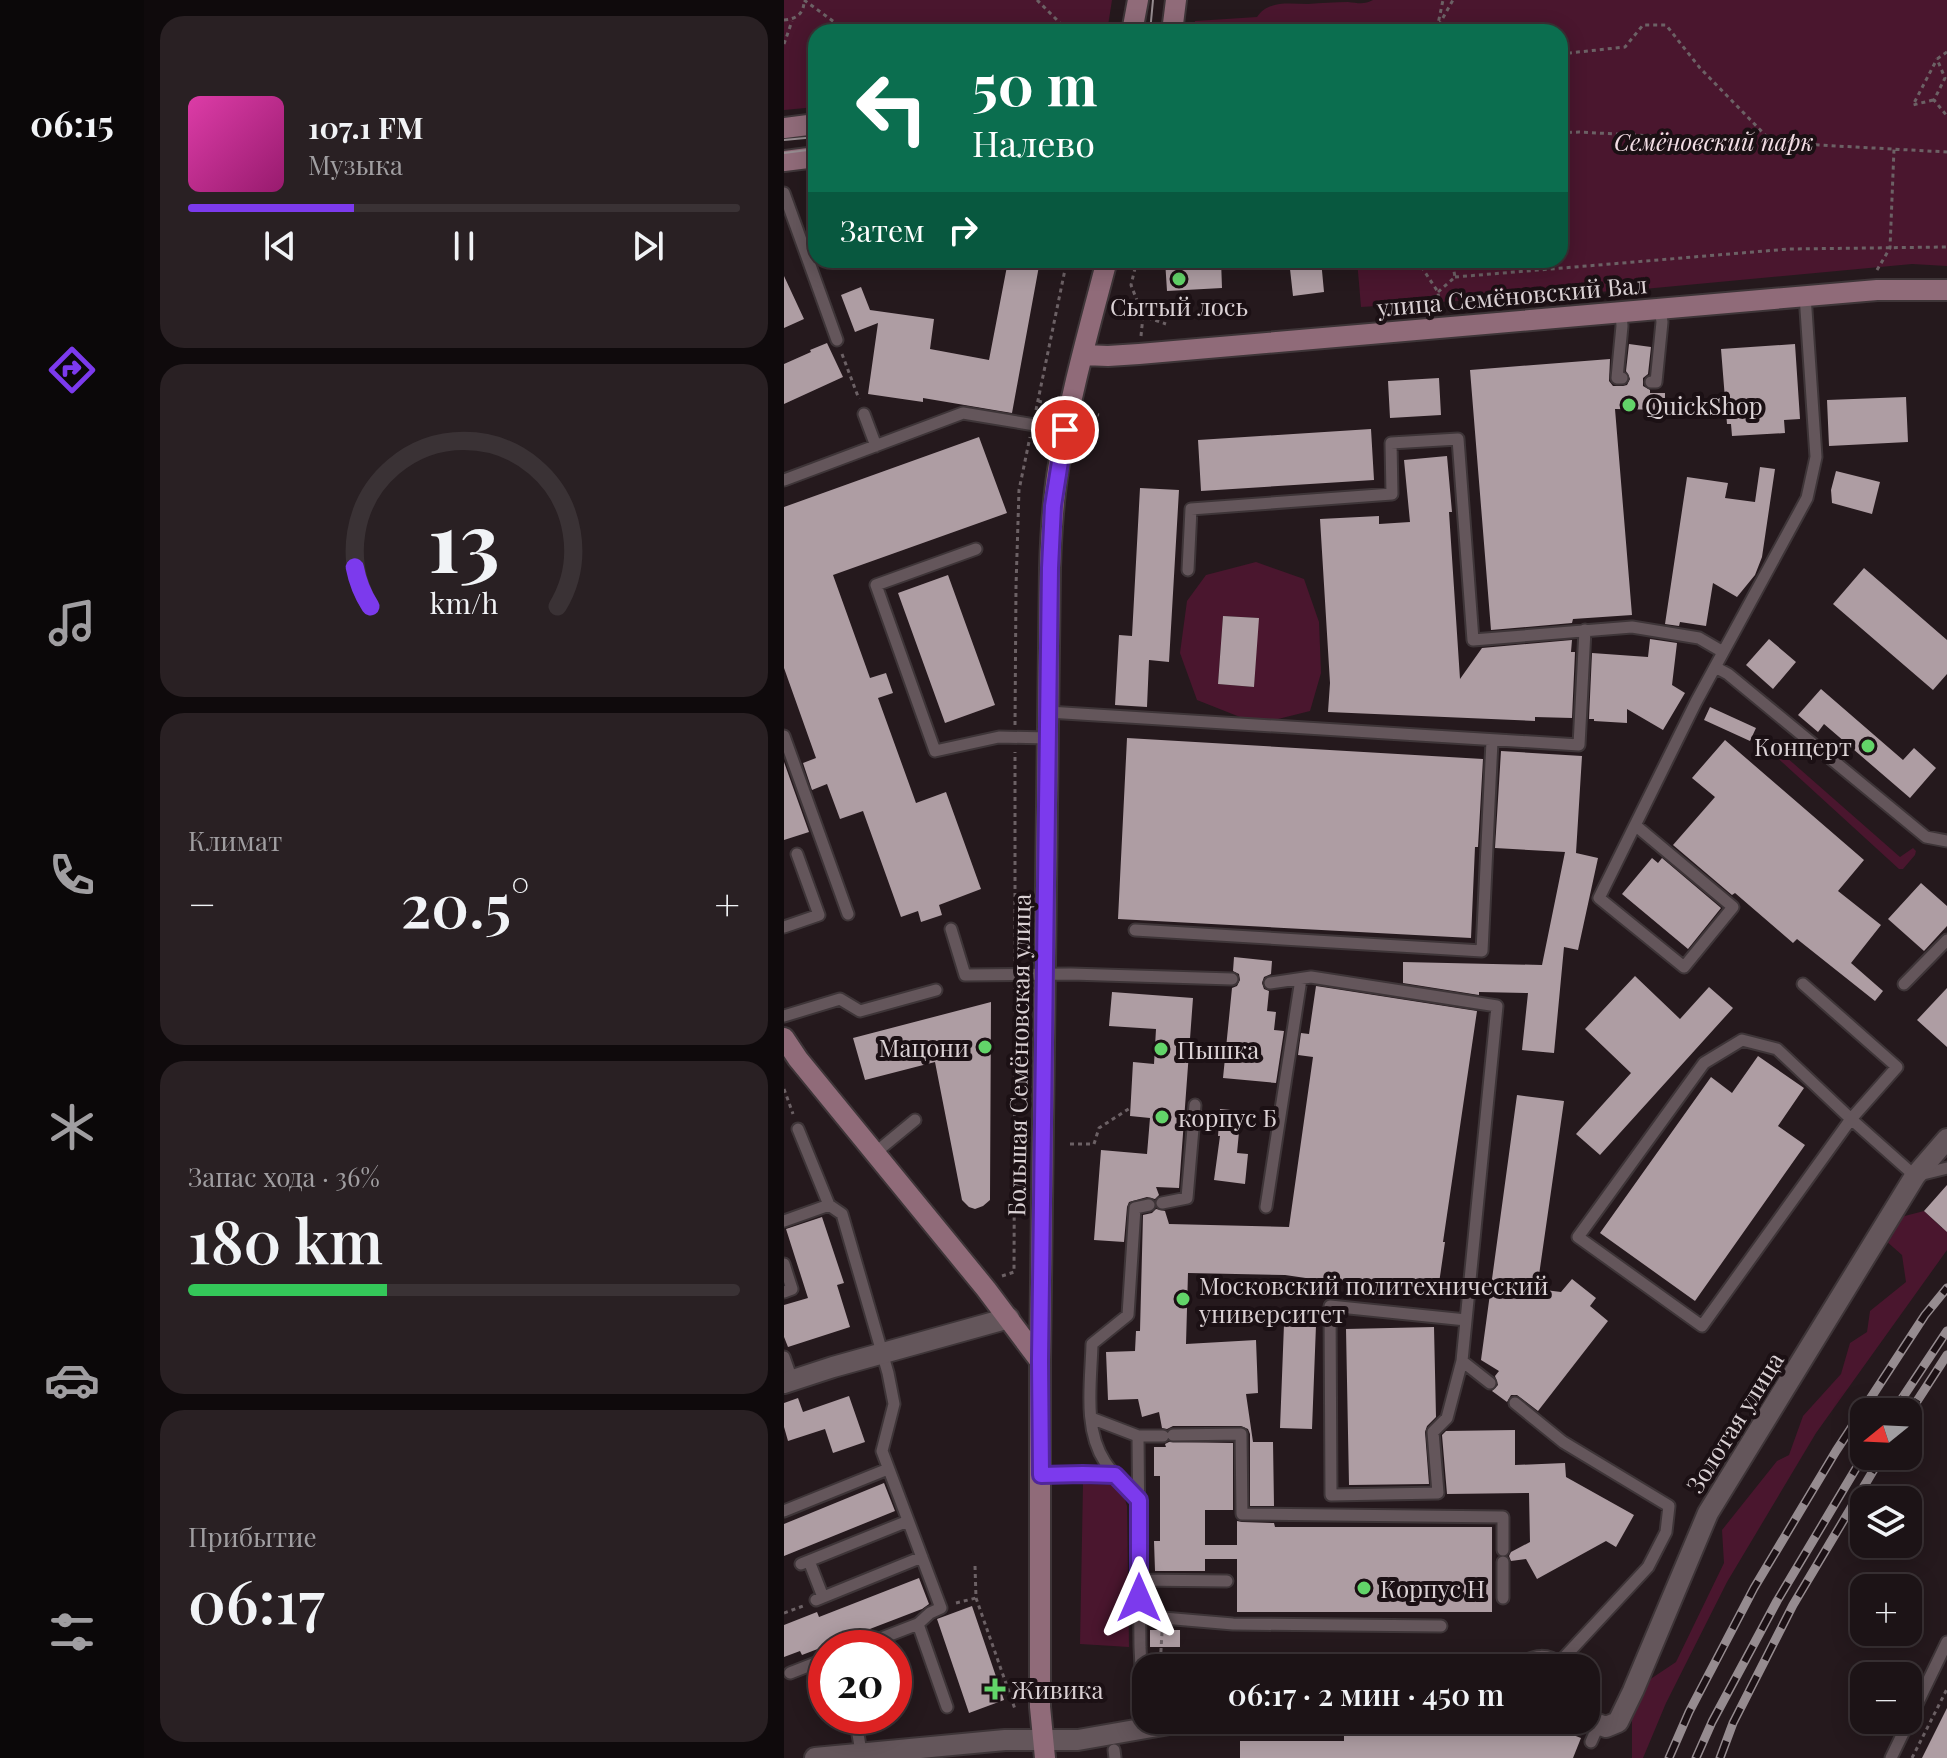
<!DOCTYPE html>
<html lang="ru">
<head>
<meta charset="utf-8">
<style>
	:root { --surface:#1c1316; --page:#292023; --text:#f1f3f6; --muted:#a09ea1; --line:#3a3235; --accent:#7c3aed }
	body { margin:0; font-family:"Playfair Display",serif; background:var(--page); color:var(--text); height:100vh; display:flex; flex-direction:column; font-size:30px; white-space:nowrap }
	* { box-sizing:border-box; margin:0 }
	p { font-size:26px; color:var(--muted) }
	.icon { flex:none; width:44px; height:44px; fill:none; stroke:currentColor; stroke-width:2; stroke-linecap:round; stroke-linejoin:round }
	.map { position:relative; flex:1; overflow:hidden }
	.panel { display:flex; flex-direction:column; gap:16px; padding:16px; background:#0f0a0c; width:640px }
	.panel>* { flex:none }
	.hud { position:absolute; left:24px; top:24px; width:760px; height:244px; border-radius:24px; box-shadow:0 4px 20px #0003,0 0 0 2px var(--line); background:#0b6e4f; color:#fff; overflow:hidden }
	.needle { width:52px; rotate:252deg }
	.controls { position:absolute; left:1066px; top:1398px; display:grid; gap:16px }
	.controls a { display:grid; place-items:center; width:72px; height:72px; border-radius:16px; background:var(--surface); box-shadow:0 4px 20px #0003,0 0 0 2px var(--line); font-size:40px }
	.speed { position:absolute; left:24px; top:1630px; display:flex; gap:16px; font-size:40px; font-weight:700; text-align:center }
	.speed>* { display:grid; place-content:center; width:104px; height:104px; border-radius:50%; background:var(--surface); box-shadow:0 4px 20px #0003,0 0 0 2px var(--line); line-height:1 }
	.speed .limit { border:12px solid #d22; background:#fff; color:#111 }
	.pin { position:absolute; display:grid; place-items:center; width:68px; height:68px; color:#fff; margin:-34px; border:4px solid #fff; border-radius:50%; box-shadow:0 2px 8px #0007 }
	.me { position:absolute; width:88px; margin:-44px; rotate:0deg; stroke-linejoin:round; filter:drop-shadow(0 0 6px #0008) }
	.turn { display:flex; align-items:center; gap:28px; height:168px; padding:0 32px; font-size:36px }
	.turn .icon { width:104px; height:104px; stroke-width:2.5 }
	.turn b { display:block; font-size:56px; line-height:68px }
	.then { display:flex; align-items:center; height:76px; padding:0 32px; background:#0003; gap:16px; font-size:30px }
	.big { font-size:60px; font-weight:600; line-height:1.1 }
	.panel .widget { flex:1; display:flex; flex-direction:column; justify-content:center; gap:12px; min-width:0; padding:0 28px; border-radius:24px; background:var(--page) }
	.panel .dial { align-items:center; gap:0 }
	.dial svg { height:208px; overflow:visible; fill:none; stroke:var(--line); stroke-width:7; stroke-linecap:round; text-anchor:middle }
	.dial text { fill:var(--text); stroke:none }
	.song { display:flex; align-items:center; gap:24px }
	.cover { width:96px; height:96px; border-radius:12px; background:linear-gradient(135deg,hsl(320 70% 55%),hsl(320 70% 35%)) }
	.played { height:8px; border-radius:4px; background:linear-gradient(90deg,var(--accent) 30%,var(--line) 30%) }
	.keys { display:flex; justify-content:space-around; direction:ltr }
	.heat { display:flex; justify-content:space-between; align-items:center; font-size:44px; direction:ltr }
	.charge { height:12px; border-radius:6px; background:linear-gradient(90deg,#34c759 36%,var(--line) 0) }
	.trip { position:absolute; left:348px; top:1654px; width:468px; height:80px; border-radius:24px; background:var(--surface); box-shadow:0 4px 20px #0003,0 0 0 2px var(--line); font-weight:600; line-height:80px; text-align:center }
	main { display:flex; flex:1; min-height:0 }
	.menu { display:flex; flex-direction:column; width:144px; justify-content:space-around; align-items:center; background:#0b0809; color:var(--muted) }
	.menu .icon { width:56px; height:56px }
	.menu .on { color:var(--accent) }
	.menu b { font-size:36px; color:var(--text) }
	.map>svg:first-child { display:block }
	.green { fill:#4a162e; fill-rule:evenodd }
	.building { fill:#ae9da3 }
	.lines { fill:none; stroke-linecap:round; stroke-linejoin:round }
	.lane-casing { stroke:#3e3538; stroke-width:15 }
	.street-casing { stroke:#3e3538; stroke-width:24 }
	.secondary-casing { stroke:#3e3538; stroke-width:24 }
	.path { stroke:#6c6165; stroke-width:3; stroke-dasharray:4 4; stroke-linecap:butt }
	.lane { stroke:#64565b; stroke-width:11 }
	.street { stroke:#64565b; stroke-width:20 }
	.secondary { stroke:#906b79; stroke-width:20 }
	.tram { stroke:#968c90; stroke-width:2 }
	.rail-casing { stroke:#968c90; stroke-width:9 }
	.rail { stroke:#1b1014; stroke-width:6; stroke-dasharray:18; stroke-linecap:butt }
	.route-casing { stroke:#51269a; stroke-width:20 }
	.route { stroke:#7c3aed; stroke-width:14 }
	.poi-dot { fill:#62d469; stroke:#1b1014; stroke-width:3 }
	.labels { text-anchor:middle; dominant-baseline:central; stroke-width:8; stroke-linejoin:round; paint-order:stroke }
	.park-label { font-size:24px; font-style:italic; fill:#f2dde4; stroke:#1b1014 }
	.street-label { font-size:24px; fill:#dad1d4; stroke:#1b1014 }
	.poi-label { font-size:24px; fill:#dad1d4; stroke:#1b1014; text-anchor:start }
</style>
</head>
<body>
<main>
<nav class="menu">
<b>06:15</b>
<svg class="icon on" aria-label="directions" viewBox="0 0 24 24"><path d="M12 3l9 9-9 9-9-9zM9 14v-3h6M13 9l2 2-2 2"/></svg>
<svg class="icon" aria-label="music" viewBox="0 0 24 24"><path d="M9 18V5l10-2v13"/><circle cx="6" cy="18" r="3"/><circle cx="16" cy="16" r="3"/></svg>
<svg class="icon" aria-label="phone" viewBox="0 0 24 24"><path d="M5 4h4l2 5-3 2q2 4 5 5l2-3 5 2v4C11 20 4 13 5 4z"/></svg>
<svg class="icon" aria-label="climate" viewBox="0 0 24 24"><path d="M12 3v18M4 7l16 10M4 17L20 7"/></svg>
<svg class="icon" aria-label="car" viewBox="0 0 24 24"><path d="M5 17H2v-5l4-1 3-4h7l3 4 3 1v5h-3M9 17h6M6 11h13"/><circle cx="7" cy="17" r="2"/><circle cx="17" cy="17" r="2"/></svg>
<svg class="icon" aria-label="filters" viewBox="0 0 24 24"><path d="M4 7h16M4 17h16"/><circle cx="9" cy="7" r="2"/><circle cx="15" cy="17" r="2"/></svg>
</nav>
<section class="panel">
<div class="widget">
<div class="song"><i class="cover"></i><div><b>107.1 FM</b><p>Музыка</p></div></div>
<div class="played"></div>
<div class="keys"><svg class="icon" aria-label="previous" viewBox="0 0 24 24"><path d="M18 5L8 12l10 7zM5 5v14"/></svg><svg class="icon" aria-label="pause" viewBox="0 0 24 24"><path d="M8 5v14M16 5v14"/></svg><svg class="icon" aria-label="next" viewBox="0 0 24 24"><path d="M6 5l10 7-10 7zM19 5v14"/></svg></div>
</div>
<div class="widget dial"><svg viewBox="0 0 100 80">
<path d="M14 69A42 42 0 1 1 86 69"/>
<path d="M14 69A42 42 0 0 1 8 54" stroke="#7c3aed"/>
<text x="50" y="56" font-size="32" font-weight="700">13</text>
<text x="50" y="72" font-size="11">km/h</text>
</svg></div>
<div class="widget"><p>Климат</p>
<div class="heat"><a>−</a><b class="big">20.5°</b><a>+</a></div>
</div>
<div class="widget"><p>Запас хода · 36%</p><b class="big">180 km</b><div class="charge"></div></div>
<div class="widget"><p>Прибытие</p><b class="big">06:17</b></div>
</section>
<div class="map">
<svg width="1163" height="1758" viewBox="0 0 1163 1758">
	<rect width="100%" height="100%" fill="#25191d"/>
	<path class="green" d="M0,0H328L323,32H32V107L0,110Z
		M589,0H1163V266L1128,264L860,289L577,307L573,260H776V32H409L411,21L473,17C484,0 505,4 524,4C537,3 551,2 564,2C574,3 580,5 589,0Z
		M472,562L520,579L535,622L537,673L526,711L490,720L461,719L413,700L396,653L403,601L422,575ZM439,616L474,618L470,687L434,684Z
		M989,749H993L1116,857L1129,848L1132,851L1131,855L1119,869H1115L987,752Z
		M1140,1211L1158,1228L1163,1223V1250L1032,1433L943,1582L882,1703L859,1758H848V1712L865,1680L892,1662L940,1563L938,1530L993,1461L1005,1455L1019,1416L1057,1374L1066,1343L1083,1332L1086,1311L1122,1282L1118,1255L1101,1240L1113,1218Z
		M299,1484L330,1485L340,1496L343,1506L345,1647L296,1644Z"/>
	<path class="building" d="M381,260H437L438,288L383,291Z
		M505,260H537L540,292L509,296Z
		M224,261L255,266L228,413L139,398V402L84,394L94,323L71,332L57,295L77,287L86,310L150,319L146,349L205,360Z
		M0,276L20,319L0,328Z
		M43,343L59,377L0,404V364L27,352L26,350Z
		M845,344L867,347L864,374L859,378V386L866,390V393H881V410L831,409L848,615L789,619L788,623L707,630L686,370L826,359L825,381L829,386H839L843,385L846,379L842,371Z
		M1011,344L1016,419L1000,420L1001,433L948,436L947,424H943L937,349Z
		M655,378L657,415L606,418L604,381Z
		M1122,397L1124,442L1045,446L1043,400Z
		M587,429L590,480L417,491L414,440Z
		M195,437L223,513L49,575L86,678L102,673L109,693L94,698L132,803L162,792L197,889L155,905L158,915L137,922L134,911L117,917L79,811L56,819L43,784L28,790L19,763L32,758L0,668V507Z
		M663,456L668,512H665L676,679L698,648L788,640L787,652H791L788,718L751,717V721L544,712L546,683L536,519L595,516V524L626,522L620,460Z
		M976,467L991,469L978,557L971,575L953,597L929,583L922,626L896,622L895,626L881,624L903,477L944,483L941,498L971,502Z
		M1052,471L1096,482L1088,514L1048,503L1047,490Z
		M356,488L395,490L385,662L365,660L363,707L331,705L335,635L348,636Z
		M1080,568L1163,640V674L1149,690L1049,604Z
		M164,575L211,705L161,723L114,593Z
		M439,616L475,618L470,687L434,684Z
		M866,639L893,643L888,685L901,693L879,730L843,709V723L810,721V719H805L808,653L864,657Z
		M985,639L1012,662L989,689L962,665Z
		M1037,689L1119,760L1130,748L1152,768L1126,798L1040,724L1034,732L1014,715Z
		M926,707L972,728L966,741L920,720Z
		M343,738L699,759L694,847H691L687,938L334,919Z
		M941,740L1080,860L1054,891L1097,925L1067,963L1099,991L1091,1001L1013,939L1009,943L951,893L948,895L889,845L931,797L908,778Z
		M717,751L798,756L792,853L814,858L794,950L780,947L770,1053L738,1050L744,993L695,992V995L619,983V962L758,965L781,852L711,848Z
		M0,762L25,832L0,840Z
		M868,858L874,863L878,858L937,908L904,949L838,894Z
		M1137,883L1163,906V926L1140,951L1104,919Z
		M450,957L488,961L487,974L480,977L478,983L480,989L485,991L483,1011L492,1012L490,1030L500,1031L492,1083L439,1078L448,988L453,986L456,980L455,974L449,971Z
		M851,976L896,1019L925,987L949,1008L816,1155L792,1134L847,1073L801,1029Z
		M532,986L693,1011L659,1242H661L653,1297L501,1275L404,1273L402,1344L472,1340L474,1393L462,1394L469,1442H489L490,1506H466V1434L464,1429L457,1426H389L383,1429L378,1428L375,1412L358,1417L354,1399L324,1400L322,1352L351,1351L352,1331H356L359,1215L368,1213L372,1209L381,1211L385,1224L505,1227L529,1057L514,1055L517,1033L525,1034Z
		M1163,988V1047L1133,1020Z
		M328,992L409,998L395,1188L372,1187L375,1195L371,1199L363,1197L345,1202L343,1207L340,1242L310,1240L317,1150L363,1154L366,1118L346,1116L349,1062L370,1064L372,1029L325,1026Z
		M207,1002L206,1200L199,1206L191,1209L185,1207L178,1200L151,1062L81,1080L69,1038Z
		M974,1056L1020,1088L994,1126L1021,1145L911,1301L816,1233L927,1077L948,1093Z
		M733,1095L780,1101L753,1289L777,1292L788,1279L812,1298L806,1306L824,1321L754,1411L733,1395H727L723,1402L708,1391L714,1385L711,1376L715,1371L697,1360Z
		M436,1109L457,1111L453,1153L464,1154L461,1184L430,1180L436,1136H434Z
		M1163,1185V1232L1140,1211Z
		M38,1217L60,1283L53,1285L66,1327L4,1347L0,1337V1305L24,1298L2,1229Z
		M500,1324L532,1325L528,1429L496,1428Z
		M650,1327L652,1417L643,1426L641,1432L645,1484L565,1485L562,1329Z
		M65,1396L81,1442L49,1453L41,1429L4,1441L0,1427V1403L14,1398L19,1412Z
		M731,1430V1465L781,1463L782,1477L850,1515L832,1547L822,1541L753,1579L742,1559L727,1561L725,1556L727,1552L746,1542L745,1493L663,1494L658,1435L662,1431Z
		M385,1442L449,1443V1510H421V1545H453V1521L458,1522L490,1523L491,1527H708V1612H453V1559H421V1571H371L370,1541H376V1476H370V1447H382L381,1444Z
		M100,1483L111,1511L0,1556V1524Z
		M135,1578L145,1604L138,1609L18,1655L16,1651L0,1657V1625L33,1612L35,1617Z
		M188,1606L220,1700L185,1713L153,1619Z
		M366,1630H396V1647H366Z
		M1163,1708V1758H1138Z
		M560,1725H763L797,1738L789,1758H456V1741H560Z"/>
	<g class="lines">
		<g class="lane-casing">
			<path id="lane" d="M0,193L53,340
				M837,312L838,326L833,378H838
				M867,382H872L878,322L876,308
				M80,414L92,446
				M0,480L179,413L281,430
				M192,549L92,585L151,751L215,737L264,738
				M404,570L407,509L608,494L607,443L674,439L689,640L848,627L915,638L939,652
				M931,667L944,674L1142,837L1163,841
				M264,712L795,745L801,630
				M0,736L64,914
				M851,825L949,907L900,967L815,898L912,702L1023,498L1032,457L1021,295
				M0,927L35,915L13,854
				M167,929L181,975L287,974L448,979
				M351,930L698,951L708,741
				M486,983L527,977L713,1006L678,1361L663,1418L649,1432L654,1493L547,1495L546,1306L682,1320
				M1019,984L1113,1067L1067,1119L1131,1176L1163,1168
				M1120,984L1163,940
				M0,1016L56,999L76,1011L152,990
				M958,1040L993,1049L1067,1119L918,1326L794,1237L920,1063Z
				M14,1129L45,1205
				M91,1153L131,1120
				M378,1203L403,1198L411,1105
				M482,1207L517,979
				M0,1221L45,1205L58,1214L104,1373L110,1404L98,1451L157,1608L146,1613L134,1624L72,1648
				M0,1264L8,1289L0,1292
				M0,1357L8,1380
				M678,1361L706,1383
				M731,1403L779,1442L885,1506L882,1532L864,1567L773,1665
				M307,1418L354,1436H379
				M389,1435L457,1434L458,1514L719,1517V1550
				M354,1436L356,1647L360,1729
				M257,1475L289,1474L331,1475
				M355,1500C344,1488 330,1476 321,1462C299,1429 307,1382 308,1344L344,1315L351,1208L365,1205
				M0,1511L104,1469
				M25,1561L39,1597
				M719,1562V1598
				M17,1564L124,1521
				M355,1580L443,1581
				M32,1600L138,1557
				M356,1616L449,1624L657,1626
				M134,1624L163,1707
				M6,1673L42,1659
				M71,1716L77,1752
				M807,1742L814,1726
				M330,1750L331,1758
				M1107,1758L1163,1642"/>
		</g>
		<g class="street-casing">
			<path id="street" d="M0,1383L49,1367L225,1318
				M739,1668C751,1659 763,1658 775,1668
				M802,1720L822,1727L834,1722L849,1691L924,1513L1131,1176L1163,1139
				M31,1758L221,1740H294L408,1720"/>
		</g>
		<g class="secondary-casing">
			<path id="secondary" d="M348,32L354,0
				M388,32L392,0
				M0,128L32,124
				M0,161L32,157
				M299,355L324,356L355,354L1093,290H1163
				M0,1038L14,1059L202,1289L256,1361
				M261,1758L256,1707V1361L266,568C267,535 269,502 274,470C285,399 305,329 323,260"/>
		</g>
		<path class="path" d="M20,0L64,32
			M253,0L285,32
			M0,20C12,19 20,14 20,1
			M654,24L676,32
			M635,32L654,24L659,0
			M651,32L669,0
			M0,44L8,21
			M1163,52L1153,59L1161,78L1150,100L1163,116
			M776,54L841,47L859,25H882L916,68L988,142
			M776,74L781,55
			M1149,100L1129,105L1153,59
			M776,133L795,132L1163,152
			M353,260L347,285L359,316L382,324
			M633,260L654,292L655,304
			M1093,270L1106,248L1110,149
			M671,277L1005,249L1163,247
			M654,292L671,277L668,260
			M357,336L359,316
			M58,354L75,399
			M254,401L262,403
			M252,410L283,260
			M306,413L315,415
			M231,725L232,586L235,490L246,437
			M231,961V752
			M0,1089L9,1114
			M286,1144H310L315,1128L346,1108
			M218,1276L230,1272L231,988
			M191,1566L192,1598L231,1709
			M172,1603L192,1598
			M0,1613L19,1606
			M376,1668L378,1632
			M1128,1758L1163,1689"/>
		<use href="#lane" class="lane"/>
		<use href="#street" class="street"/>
		<use href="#secondary" class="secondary"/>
		<path class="tram" d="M366,32L369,0
			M0,140L32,137
			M0,153L32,149"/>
		<g class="rail-casing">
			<path id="rail" d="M1109,1412L1163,1331
				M1124,1415L1163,1355
				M885,1758L905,1712L970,1588L1052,1451L1141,1315L1163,1288
				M912,1758L928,1722L993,1601L1080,1455
				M936,1758L949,1723L1009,1605L1098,1456"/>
		</g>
		<use href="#rail" class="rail"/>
	</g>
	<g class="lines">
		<g class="route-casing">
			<path id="route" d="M281,430L269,506L266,568L256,1361L257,1475L299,1474L331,1475L355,1500V1598"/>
		</g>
		<use href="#route" class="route"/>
	</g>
	<g class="poi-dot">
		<circle cx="395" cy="279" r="8"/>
		<circle cx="845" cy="405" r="8"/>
		<circle cx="1084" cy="746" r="8"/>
		<circle cx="201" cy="1047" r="8"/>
		<circle cx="377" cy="1049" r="8"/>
		<circle cx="378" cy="1117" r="8"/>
		<circle cx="399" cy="1299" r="8"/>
		<circle cx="580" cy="1588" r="8"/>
		<path d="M207 1677h8v8h8v8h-8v8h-8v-8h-8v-8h8z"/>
	</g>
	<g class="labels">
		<g class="park-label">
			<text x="930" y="141">Семёновский парк</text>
		</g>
		<g class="street-label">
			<text transform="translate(728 295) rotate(-5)">улица Семёновский Вал</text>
			<text transform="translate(234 1055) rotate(-89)">Большая Семёновская улица</text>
			<text transform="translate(950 1422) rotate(-58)">Золотая улица</text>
		</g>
		<g class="poi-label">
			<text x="395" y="306" text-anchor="middle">Сытый лось</text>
			<text x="861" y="405">QuickShop</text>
			<text x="1068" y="746" text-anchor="end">Концерт</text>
			<text x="185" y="1047" text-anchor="end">Мацони</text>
			<text x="393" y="1049">Пышка</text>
			<text x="394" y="1117">корпус Б</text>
			<text x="415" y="1285">Московский политехнический<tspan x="415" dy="28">университет</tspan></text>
			<text x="596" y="1588">Корпус Н</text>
			<text x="227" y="1689">Живика</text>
		</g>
	</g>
</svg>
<div class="controls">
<a><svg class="needle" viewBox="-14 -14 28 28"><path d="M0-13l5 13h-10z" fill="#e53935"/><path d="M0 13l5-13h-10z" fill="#a09ea1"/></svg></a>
<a><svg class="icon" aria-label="layers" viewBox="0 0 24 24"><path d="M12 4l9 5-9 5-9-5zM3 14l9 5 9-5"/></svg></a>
<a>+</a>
<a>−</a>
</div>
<div class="speed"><div class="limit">20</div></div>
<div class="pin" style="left:281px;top:430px;background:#d93025"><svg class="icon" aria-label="arrive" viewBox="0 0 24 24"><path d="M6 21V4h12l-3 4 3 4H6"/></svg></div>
<svg class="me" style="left:355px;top:1598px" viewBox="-20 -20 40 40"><path d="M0-17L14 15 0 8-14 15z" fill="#7c3aed" stroke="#fff" stroke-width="4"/></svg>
<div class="trip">06:17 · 2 мин · 450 m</div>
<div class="hud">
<div class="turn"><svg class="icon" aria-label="left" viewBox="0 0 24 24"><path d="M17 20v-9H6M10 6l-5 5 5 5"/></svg><div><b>50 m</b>Налево</div></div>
<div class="then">Затем<svg class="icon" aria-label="right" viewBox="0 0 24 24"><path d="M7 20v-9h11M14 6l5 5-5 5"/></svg></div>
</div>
</div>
</main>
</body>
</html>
